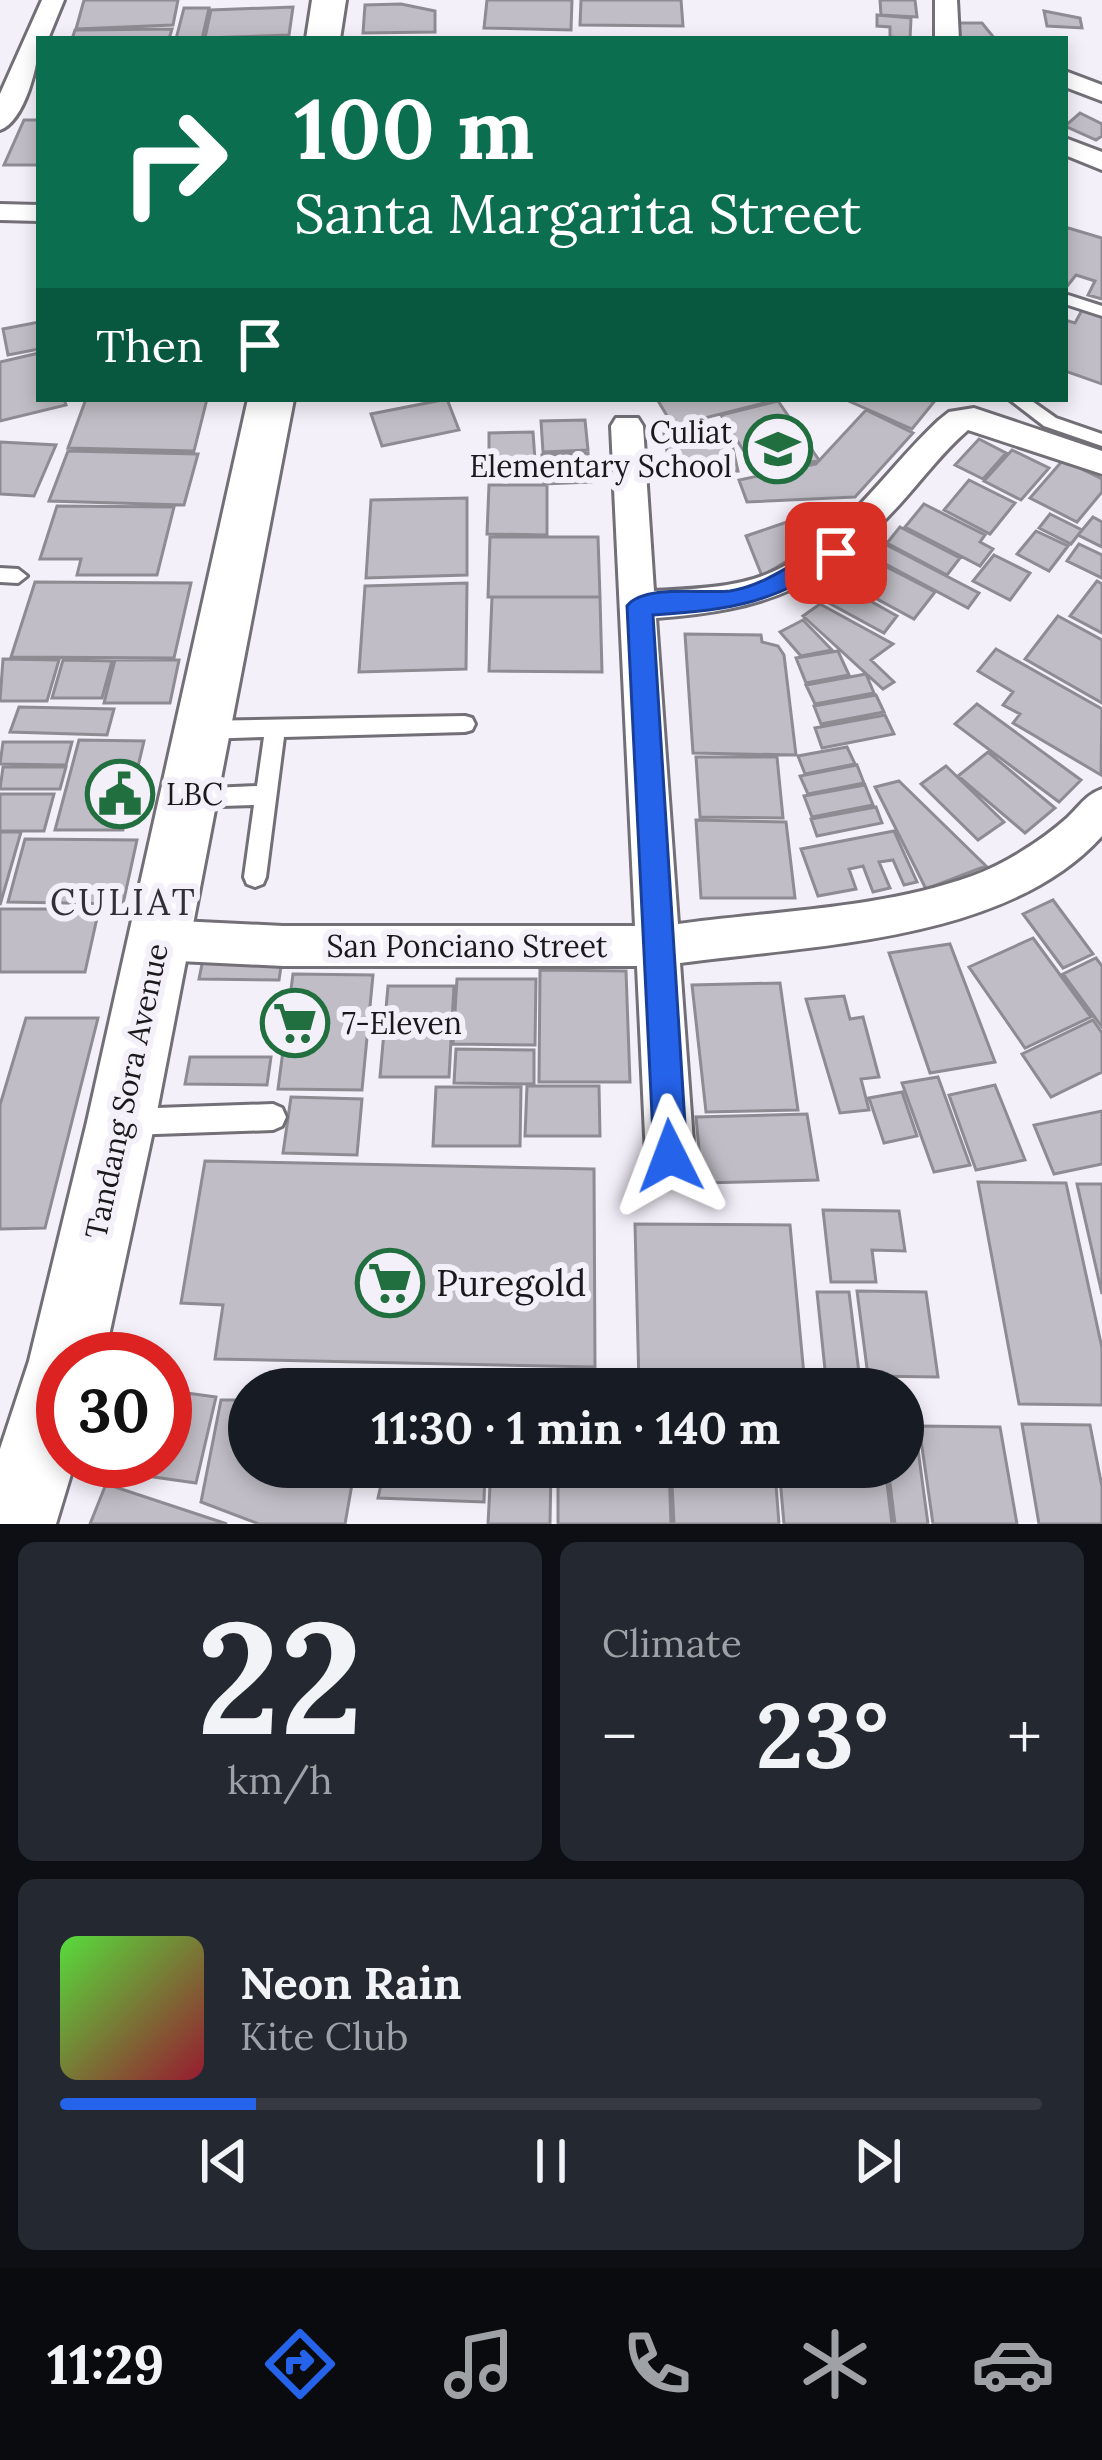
<!DOCTYPE html>
<html lang="en">
<head>
<meta charset="utf-8">
<style>
	:root { --surface:#171b24; --page:#242831; --text:#f1f3f6; --muted:#9ea1a6; --line:#363941; --accent:#2563eb }
	body { margin:0; font-family:Lora,serif; background:var(--page); color:var(--text); height:100vh; display:flex; flex-direction:column; font-size:45px; white-space:nowrap }
	* { box-sizing:border-box; margin:0 }
	p { font-size:39px; color:var(--muted) }
	.icon { flex:none; width:66px; height:66px; fill:none; stroke:currentColor; stroke-width:2; stroke-linecap:round; stroke-linejoin:round }
	.map { position:relative; height:1524px; overflow:hidden }
	.side { display:flex; flex-direction:column; gap:18px; padding:18px; background:#0d0f14; flex:1 }
	.side>* { flex:none }
	.top-card { position:absolute; left:36px; top:36px; width:1032px; height:366px; border-radius:0px; box-shadow:0 6px 18px #0003; background:#0b6e4f; color:#fff; overflow:hidden }
	.speed { position:absolute; left:36px; top:1332px; display:flex; gap:24px; font-size:60px; font-weight:700; text-align:center }
	.speed>* { display:grid; place-content:center; width:156px; height:156px; border-radius:50%; background:var(--surface); box-shadow:0 6px 18px #0003; line-height:1 }
	.speed .limit { border:18px solid #d22; background:#fff; color:#111 }
	.pin { position:absolute; display:grid; place-items:center; width:102px; height:102px; color:#fff; margin:-51px; border-radius:24px; box-shadow:0 6px 18px #0006 }
	.me { position:absolute; width:132px; margin:-66px; rotate:357deg; stroke-linejoin:round; filter:drop-shadow(0 0 9px #0008) }
	.turn { display:flex; align-items:center; gap:42px; height:252px; padding:0 60px; font-size:54px }
	.turn .icon { width:156px; height:156px; stroke-width:2.5 }
	.turn b { display:block; font-size:84px; line-height:102px }
	.then { display:flex; align-items:center; height:114px; padding:0 60px; background:#0003; gap:24px; font-size:45px }
	.big { font-size:90px; font-weight:700; line-height:1.1 }
	.side .tile { flex:1; display:flex; flex-direction:column; justify-content:center; gap:18px; min-width:0; padding:0 42px; border-radius:18px; background:var(--page) }
	.side .dial { align-items:center; gap:0 }
	.dial b { font-size:156px; line-height:1 }
	.song { display:flex; align-items:center; gap:36px }
	.cover { width:144px; height:144px; border-radius:18px; background:linear-gradient(135deg,hsl(110 70% 55%),hsl(350 70% 35%)) }
	.played { height:12px; border-radius:6px; background:linear-gradient(90deg,var(--accent) 20%,var(--line) 20%) }
	.keys { display:flex; justify-content:space-around; direction:ltr }
	.heat { display:flex; justify-content:space-between; align-items:center; font-size:66px; direction:ltr }
	.side .tiles { flex:1; display:grid; gap:18px; grid-template-columns:1fr 1fr }
	.tile:last-child { grid-column:span 2 }
	.trip { position:absolute; left:228px; top:1368px; width:696px; height:120px; border-radius:60px; background:var(--surface); box-shadow:0 6px 18px #0003; font-weight:700; line-height:120px; text-align:center }
	.tabs { display:flex; height:192px; justify-content:space-around; align-items:center; background:#090b0e; color:var(--muted) }
	.tabs .icon { width:84px; height:84px }
	.tabs .active { color:var(--accent) }
	.tabs b { font-size:54px; color:var(--text) }
	.map>svg:first-child { display:block }
	.building { fill:#c0bdc6; stroke:#8e8b93; stroke-width:3 }
	.lines { fill:none; stroke-linecap:round; stroke-linejoin:round }
	.service-casing { stroke:#726f77; stroke-width:6 }
	.minor-casing { stroke:#726f77; stroke-width:6 }
	.secondary-casing { stroke:#726f77; stroke-width:6 }
	.service { fill:#fff; fill-rule:evenodd }
	.minor { fill:#fff; fill-rule:evenodd }
	.secondary { fill:#fff; fill-rule:evenodd }
	.route { fill:#2563eb; stroke:#184099; stroke-width:3 }
	.labels { text-anchor:middle; dominant-baseline:central; stroke-width:12; stroke-linejoin:round; paint-order:stroke }
	.poi-label { font-size:30px; fill:#1a191c; stroke:#f4f0fa; text-anchor:start }
	.street-label { font-size:30px; fill:#1a191c; stroke:#f4f0fa }
	.quarter-label { font-size:36px; letter-spacing:3px; fill:#322f36; stroke:#f4f0fa }
	.near-poi-label { font-size:36px; fill:#1a191c; stroke:#f4f0fa; text-anchor:start }
</style>
</head>
<body>
<div class="map">
<svg width="1102" height="1524" viewBox="0 0 1102 1524">
	<rect width="100%" height="100%" fill="#f4f0fa"/>
	<path class="building" d="M84,0H178L173,25L76,29Z
		M487,0H572L571,30L484,28Z
		M581,0H681L683,26L580,25Z
		M880,0H915L917,17L881,15Z
		M401,4L435,11V32L363,33L365,5Z
		M293,7L289,35L205,38L211,10Z
		M184,8H209L202,39H176Z
		M1044,11L1080,18L1082,28L1047,26Z
		M877,15L911,18L910,39L890,37V27L877,26Z
		M953,23H982L995,39H958Z
		M172,29L169,39H72L75,30Z
		M1080,113L1102,124V136L1096,140L1065,126Z
		M24,120H39V165H4Z
		M1065,227L1102,238V299L1088,295L1095,281L1076,275L1065,289Z
		M1082,310L1102,317V384L1065,371V320L1075,323Z
		M39,322V349L8,355L3,329Z
		M39,353V399H64L66,405L0,421V362Z
		M86,399H207L194,451L68,448Z
		M447,399L459,430L382,446L371,414Z
		M657,399H780L673,426Z
		M844,399H926L934,402L912,429Z
		M778,401L819,460L759,475L721,415Z
		M866,410L913,433L855,497L747,502L739,480L816,464Z
		M585,420L588,450L543,452L541,421Z
		M729,431L738,471L671,474L664,434Z
		M533,432L536,474L489,475V433Z
		M979,439L1006,453L983,479L955,465Z
		M0,442L56,445L34,496L0,494Z
		M1012,450L1049,468L1021,500L984,481Z
		M68,451L198,454L184,505L49,501Z
		M588,453L591,482L544,484L542,455Z
		M1063,460L1102,479V492L1077,522L1030,498Z
		M969,480L1015,503L990,534L944,510Z
		M489,485H547V535L487,534Z
		M467,498V575L366,578L371,500Z
		M924,504L985,535L980,542L993,549L980,566L905,527Z
		M57,506L174,507L157,575H77L81,559H40Z
		M1050,514L1082,530L1071,544L1039,528Z
		M1093,517L1102,522V547L1078,535Z
		M787,522L815,544L762,576L746,536Z
		M900,527L960,558L947,575L887,543Z
		M1036,531L1068,546L1049,571L1017,554Z
		M490,537H598L600,597H488Z
		M877,540L979,593L968,608L865,553Z
		M1079,544L1102,555V578L1067,561Z
		M994,555L1030,573L1010,600L973,581Z
		M877,562L935,592L914,619L855,587Z
		M833,580L897,616L884,633L818,597Z
		M1097,581L1102,584V633L1070,616Z
		M35,582L191,583L174,658L11,657Z
		M467,583L466,669L359,672L365,586Z
		M492,597H600L602,672L489,671Z
		M820,604L893,644L871,660L894,682L883,689L803,616Z
		M1058,616L1102,640V703L1025,659Z
		M803,620L832,650L801,656L780,632Z
		M685,634L761,635L762,642L778,646L784,655L796,755L693,753Z
		M996,649L1102,709L1101,775L1013,723L1020,714L1003,705L1013,692L978,671Z
		M838,651L849,675L806,683L796,658Z
		M3,659L59,660L47,701H0Z
		M63,660L112,661L102,698H52Z
		M115,660H179L170,703H104Z
		M866,674L874,693L815,704L806,685Z
		M876,695L884,712L821,724L814,706Z
		M977,704L1081,780L1059,802L955,724Z
		M19,707L114,709L107,735L10,732Z
		M885,715L894,734L822,748L815,728Z
		M79,740L144,741L123,830H55Z
		M3,742H72L66,765L0,764Z
		M847,747L855,764L805,774L798,756Z
		M988,752L1055,808L1025,833L958,776Z
		M696,757H777L783,818L700,817Z
		M857,765L864,783L808,794L800,776Z
		M946,766L1004,822L978,840L921,784Z
		M3,767H66L60,789H0Z
		M899,781L986,866L926,889L875,787Z
		M865,785L873,805L812,817L804,796Z
		M0,794H54L44,831H0Z
		M876,807L882,823L817,836L811,819Z
		M696,820L786,822L795,898H701Z
		M894,831L917,882L904,885L893,860L879,862L890,888L873,892L863,866L849,869L856,889L818,896L801,849Z
		M0,832H21L0,905Z
		M25,839L137,840L123,904L8,902Z
		M1053,900L1093,954L1063,968L1023,914Z
		M0,909H99L85,972H0Z
		M1033,938L1091,1017L1025,1048L969,967Z
		M950,944L995,1062L930,1073L889,953Z
		M1096,958L1102,966V1027L1063,974Z
		M203,959L282,960L279,980L199,979Z
		M540,970L626,971L630,1082H539Z
		M293,974L373,975L362,1090L278,1089Z
		M457,979H536L535,1045L453,1044Z
		M780,983L798,1110L706,1112L692,985Z
		M388,986H454L449,1077H380Z
		M844,996L850,1019L863,1017L879,1077L861,1079L869,1110L840,1113L806,999Z
		M26,1018H98L45,1228L0,1229V1105Z
		M1093,1020L1102,1033V1072L1051,1097L1022,1054Z
		M456,1049L534,1050V1084L454,1083Z
		M190,1057H271L267,1085L185,1084Z
		M938,1077L970,1165L934,1172L902,1083Z
		M995,1085L1025,1160L976,1170L949,1095Z
		M527,1086H599L600,1136H525Z
		M436,1087H521L520,1146H433Z
		M902,1092L917,1136L884,1143L869,1098Z
		M291,1097L362,1099L357,1155L283,1153Z
		M1102,1111V1164L1054,1174L1034,1125Z
		M807,1114L818,1180L702,1183L696,1117Z
		M205,1161L594,1169L595,1367L215,1359L223,1305L181,1303Z
		M978,1182L1066,1183L1102,1348V1405L1019,1404Z
		M1077,1184H1102V1294Z
		M823,1210L899,1211L905,1251L872,1250L876,1282H831Z
		M635,1224L790,1225L805,1386L639,1385Z
		M857,1291L926,1292L938,1377L868,1376Z
		M817,1292H849L861,1389H827Z
		M165,1390L216,1397L196,1483L104,1470L106,1461H165Z
		M221,1400H249V1467H355L345,1524H259L201,1502Z
		M903,1420H914L928,1524H895L888,1467H903Z
		M1022,1424L1090,1425L1102,1487V1524H1039Z
		M919,1426L1000,1427L1017,1524H933Z
		M385,1467H485L484,1502L378,1498Z
		M491,1467H551L550,1524H488Z
		M558,1467H669L671,1524H558Z
		M678,1467H773L774,1478L678,1476Z
		M779,1467H885L892,1524H784Z
		M106,1484L227,1524H90Z
		M672,1484L776,1485L779,1524H674Z"/>
	<g class="lines">
		<g class="service-casing">
			<path id="service" d="M1065,294L1102,306V316L1065,304Z
				M1009,399H1029L1056,418L1102,434V446L1044,426Z
				M0,568L18,569L27,576L18,583L0,582Z
				M465,716L472,718L475,724L472,730L465,732L284,737L266,877L263,884L255,887L247,884L244,877L254,805L189,807L181,804L178,798L181,792L189,789L257,786L264,737L201,739L194,736L191,730L194,724L201,721Z
				M273,1104L282,1108L286,1117L282,1126L273,1130L128,1135L119,1131L115,1122L119,1113L128,1109Z"/>
		</g>
		<g class="minor-casing">
			<path id="minor" d="M42,0H64L48,39H39C39,63 25,121 0,130V94Z
				M935,0H957L959,39H935Z
				M1065,71L1102,85V101L1065,87Z
				M1065,138L1102,152V170L1065,155Z
				M0,204L39,205V221L0,220Z
				M974,408L1102,451V474L968,430C942,452 922,480 899,505C823,588 767,610 656,618L678,924C773,911 880,909 972,876C1005,864 1041,841 1067,818C1080,806 1085,795 1102,789V836C1007,942 812,945 680,963L694,1156L687,1173L670,1180L653,1173L646,1156L637,966H283L158,960L143,954L137,940L143,926L158,920L283,926H635L611,426L616,418H638L643,426L654,591C691,589 731,588 765,575C839,546 883,472 939,420L949,412Z"/>
		</g>
		<g class="secondary-casing">
			<path id="secondary" d="M312,0H346L340,39H306Z
				M248,399H294L155,1122L104,1359H63V1461H75L56,1524H0V1449L29,1361L87,1122Z"/>
		</g>
		<use href="#service" class="service"/>
		<use href="#minor" class="minor"/>
		<use href="#secondary" class="secondary"/>
	</g>
	<path class="route" d="M836,544L848,553L844,559C769,603 739,609 653,615L687,1156L682,1168L670,1173L658,1168L654,1156L627,606C644,584 703,594 730,591C770,585 798,556 836,544Z"/>
	<defs>
		<g id="school-ring" transform="scale(3.45)"><circle r="9.5" fill="#f4f0fa" stroke="#216f3f" stroke-width="1.5"/><path d="M0-5L7-2L0 1L-7-2ZM-4 1L0 2.5L4 1V4Q0 6-4 4Z" fill="#216f3f"/></g>
		<g id="civic-ring" transform="scale(3.45)"><circle r="9.5" fill="#f4f0fa" stroke="#216f3f" stroke-width="1.5"/><path d="M-.6-6.5H3V-4.5H.6V-3L4-1V1h2V6H-6V1h2V-1L-.6-3ZM-1.2 2.5V6h2.4V2.5Z" fill="#216f3f"/></g>
		<g id="supermarket-ring" transform="scale(3.45)"><circle r="9.5" fill="#f4f0fa" stroke="#216f3f" stroke-width="1.5"/><path d="M-6-5.5h2.5l.6 2H6L4.5 2H-2.5L-4.4-4H-6ZM-1.5 3.2a1.3 1.3 0 1 0 .1 0ZM3 3.2a1.3 1.3 0 1 0 .1 0Z" fill="#216f3f"/></g>
	</defs>
	<g fill-rule="evenodd">
		<use href="#school-ring" x="778" y="449"/>
		<use href="#civic-ring" x="120" y="794"/>
		<use href="#supermarket-ring" x="295" y="1023"/>
		<use href="#supermarket-ring" x="390" y="1283"/>
	</g>
	<g class="labels">
		<g class="poi-label">
			<text x="732" y="432" text-anchor="end">Culiat<tspan x="732" dy="34">Elementary School</tspan></text>
			<text x="166" y="794">LBC</text>
			<text x="342" y="1023">7-Eleven</text>
		</g>
		<g class="street-label">
			<text x="467" y="946">San Ponciano Street</text>
			<text transform="translate(126 1091) rotate(-78)">Tandang Sora Avenue</text>
		</g>
		<g class="quarter-label">
			<text x="124" y="902">CULIAT</text>
		</g>
		<g class="near-poi-label">
			<text x="436" y="1283">Puregold</text>
		</g>
	</g>
</svg>
<div class="speed"><div class="limit">30</div></div>
<div class="pin" style="left:836px;top:553px;background:#d93025"><svg class="icon" aria-label="arrive" viewBox="0 0 24 24"><path d="M6 21V4h12l-3 4 3 4H6"/></svg></div>
<svg class="me" style="left:670px;top:1156px" viewBox="-20 -20 40 40"><path d="M0-17L14 15 0 8-14 15z" fill="#2563eb" stroke="#fff" stroke-width="4"/></svg>
<div class="trip">11:30 · 1 min · 140 m</div>
<div class="top-card">
<div class="turn"><svg class="icon" aria-label="right" viewBox="0 0 24 24"><path d="M7 20v-9h11M14 6l5 5-5 5"/></svg><div><b>100 m</b>Santa Margarita Street</div></div>
<div class="then">Then<svg class="icon" aria-label="arrive" viewBox="0 0 24 24"><path d="M6 21V4h12l-3 4 3 4H6"/></svg></div>
</div>
</div>
<section class="side">
<div class="tiles">
<div class="tile dial"><b>22</b><p>km/h</p></div>
<div class="tile"><p>Climate</p>
<div class="heat"><a>−</a><b class="big">23°</b><a>+</a></div>
</div>
<div class="tile">
<div class="song"><i class="cover"></i><div><b>Neon Rain</b><p>Kite Club</p></div></div>
<div class="played"></div>
<div class="keys"><svg class="icon" aria-label="previous" viewBox="0 0 24 24"><path d="M18 5L8 12l10 7zM5 5v14"/></svg><svg class="icon" aria-label="pause" viewBox="0 0 24 24"><path d="M8 5v14M16 5v14"/></svg><svg class="icon" aria-label="next" viewBox="0 0 24 24"><path d="M6 5l10 7-10 7zM19 5v14"/></svg></div>
</div>
</div>
</section>
<nav class="tabs">
<b>11:29</b>
<svg class="icon active" aria-label="directions" viewBox="0 0 24 24"><path d="M12 3l9 9-9 9-9-9zM9 14v-3h6M13 9l2 2-2 2"/></svg>
<svg class="icon" aria-label="music" viewBox="0 0 24 24"><path d="M9 18V5l10-2v13"/><circle cx="6" cy="18" r="3"/><circle cx="16" cy="16" r="3"/></svg>
<svg class="icon" aria-label="phone" viewBox="0 0 24 24"><path d="M5 4h4l2 5-3 2q2 4 5 5l2-3 5 2v4C11 20 4 13 5 4z"/></svg>
<svg class="icon" aria-label="climate" viewBox="0 0 24 24"><path d="M12 3v18M4 7l16 10M4 17L20 7"/></svg>
<svg class="icon" aria-label="car" viewBox="0 0 24 24"><path d="M5 17H2v-5l4-1 3-4h7l3 4 3 1v5h-3M9 17h6M6 11h13"/><circle cx="7" cy="17" r="2"/><circle cx="17" cy="17" r="2"/></svg>
</nav>
</body>
</html>
